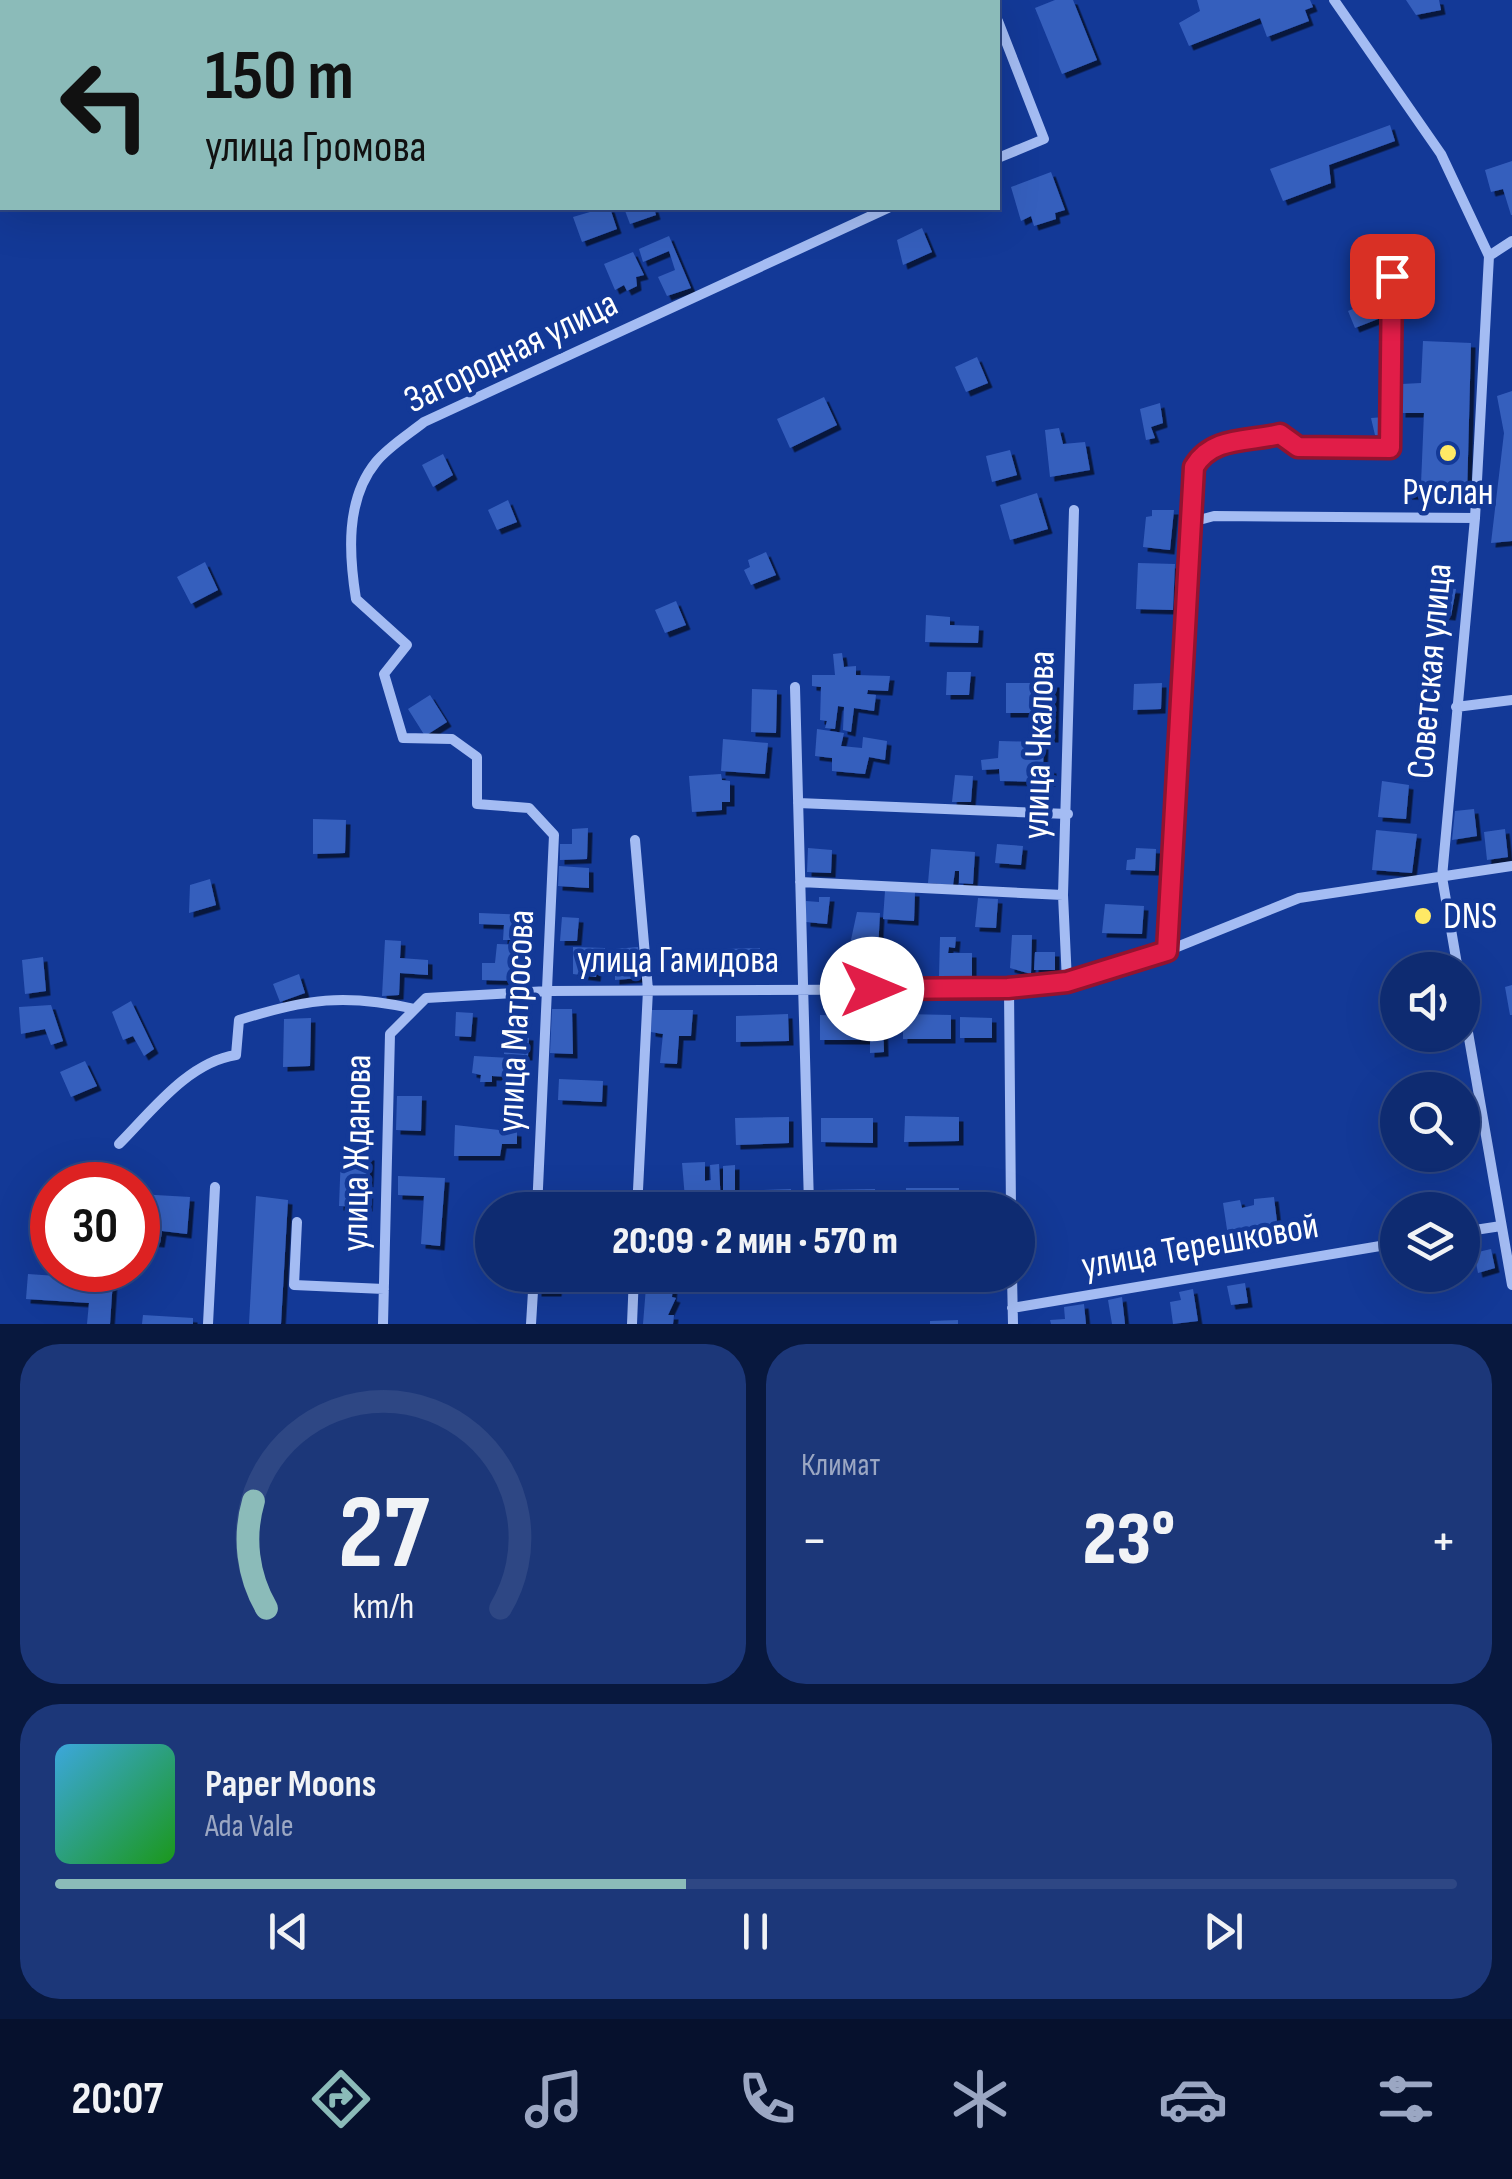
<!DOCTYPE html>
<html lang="ru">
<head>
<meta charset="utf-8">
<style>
	:root { --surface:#0e2b71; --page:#1c3779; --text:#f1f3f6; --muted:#9ba7c3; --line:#2e4784; --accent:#8bbbb9 }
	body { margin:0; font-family:"Sofia Sans Condensed",sans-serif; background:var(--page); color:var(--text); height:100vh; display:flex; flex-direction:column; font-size:38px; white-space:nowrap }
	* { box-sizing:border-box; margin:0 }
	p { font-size:32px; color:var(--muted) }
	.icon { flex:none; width:55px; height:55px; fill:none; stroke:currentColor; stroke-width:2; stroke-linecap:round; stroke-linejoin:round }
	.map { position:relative; height:1324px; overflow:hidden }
	.drawer { display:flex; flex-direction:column; gap:20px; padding:20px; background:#08183e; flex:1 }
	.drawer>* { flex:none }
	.guide { position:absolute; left:0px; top:0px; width:1000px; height:210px; box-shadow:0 10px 40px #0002,0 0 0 2px var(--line); background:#8bbbb9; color:#111; overflow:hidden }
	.controls { position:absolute; left:1380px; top:952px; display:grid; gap:20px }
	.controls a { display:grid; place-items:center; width:100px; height:100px; border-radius:50%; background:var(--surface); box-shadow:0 10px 40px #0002,0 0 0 2px var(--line); font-size:50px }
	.speed { position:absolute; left:30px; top:1162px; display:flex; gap:20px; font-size:50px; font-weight:700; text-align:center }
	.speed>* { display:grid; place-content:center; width:130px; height:130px; border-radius:50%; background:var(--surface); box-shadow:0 10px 40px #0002,0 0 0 2px var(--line); line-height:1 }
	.speed .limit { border:15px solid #d22; background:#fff; color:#111 }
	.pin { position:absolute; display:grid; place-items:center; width:85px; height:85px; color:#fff; margin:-42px; border-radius:20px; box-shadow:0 5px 15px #0006 }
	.me { position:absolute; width:110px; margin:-55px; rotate:90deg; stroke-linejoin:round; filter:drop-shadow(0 0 8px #0008) }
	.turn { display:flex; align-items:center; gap:35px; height:210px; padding:0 40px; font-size:45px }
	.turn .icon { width:130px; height:130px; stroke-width:2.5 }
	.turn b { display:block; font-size:70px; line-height:85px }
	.big { font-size:75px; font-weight:800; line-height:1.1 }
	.drawer .widget { flex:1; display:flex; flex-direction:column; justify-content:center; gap:15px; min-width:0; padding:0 35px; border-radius:40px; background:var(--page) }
	.drawer .dial { align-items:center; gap:0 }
	.dial svg { height:260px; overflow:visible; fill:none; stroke:var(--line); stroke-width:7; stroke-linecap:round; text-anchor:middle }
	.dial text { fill:var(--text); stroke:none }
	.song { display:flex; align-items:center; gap:30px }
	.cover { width:120px; height:120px; border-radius:15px; background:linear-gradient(135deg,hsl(200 70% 55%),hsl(120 70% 35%)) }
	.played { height:10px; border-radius:5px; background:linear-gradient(90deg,var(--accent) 45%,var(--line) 45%) }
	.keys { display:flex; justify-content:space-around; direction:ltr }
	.heat { display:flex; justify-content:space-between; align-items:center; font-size:55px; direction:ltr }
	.drawer .tiles { flex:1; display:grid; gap:20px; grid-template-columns:1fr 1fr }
	.widget:last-child { grid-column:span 2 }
	.trip { position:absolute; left:475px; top:1192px; width:560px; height:100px; border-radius:50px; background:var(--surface); box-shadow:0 10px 40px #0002,0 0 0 2px var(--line); font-weight:800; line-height:100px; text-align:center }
	.tab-bar { display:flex; height:160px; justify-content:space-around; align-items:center; background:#06112d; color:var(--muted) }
	.tab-bar .icon { width:70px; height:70px }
	.tab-bar .current { color:var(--accent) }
	.tab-bar b { font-size:45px; color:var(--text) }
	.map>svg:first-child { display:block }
	.building { fill:#365fbd; filter:url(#shadow) }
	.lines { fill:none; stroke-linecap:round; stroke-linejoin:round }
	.street { stroke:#a4bcf3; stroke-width:10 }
	.route-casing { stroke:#92132f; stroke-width:25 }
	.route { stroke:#e11d48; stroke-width:18 }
	.poi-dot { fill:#ffe965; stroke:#133997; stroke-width:4 }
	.labels { text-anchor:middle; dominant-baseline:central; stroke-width:9; stroke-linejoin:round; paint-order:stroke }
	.street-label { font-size:38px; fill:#fff; stroke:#133997 }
	.poi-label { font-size:38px; fill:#fff; stroke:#133997 }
</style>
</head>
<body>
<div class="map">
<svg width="1512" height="1324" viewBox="0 0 1512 1324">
	<defs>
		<filter id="shadow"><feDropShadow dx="4.5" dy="4.5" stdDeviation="0" flood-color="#0009"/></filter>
	</defs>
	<rect width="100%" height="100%" fill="#133997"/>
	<path class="building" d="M1055,0H1073L1097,60L1062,74L1035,8Z
		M1197,0H1310L1313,7L1305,10L1309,21L1267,37L1260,18L1189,46L1179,23L1200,11Z
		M1406,0H1439L1441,10L1416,15Z
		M1390,125L1395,141L1329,165L1331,183L1283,201L1270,169Z
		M1512,161V215H1511L1503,189L1491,192L1485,170Z
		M1051,172L1065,210L1055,213L1056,219L1034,226L1031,216L1021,221L1011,187Z
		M588,208H610L617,229L582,242L573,217L590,212Z
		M624,208H654L656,215L630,224Z
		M922,228L932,252L903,265L897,240Z
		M669,236L691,288L667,296L658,277L675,270L669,251L643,262L639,249Z
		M633,252L644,275L636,277L637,286L627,291L624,285L615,290L604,264Z
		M1367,262L1368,267L1379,263L1387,285L1364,291L1356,267Z
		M1372,301L1378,319L1355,328L1348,311Z
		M1423,341L1471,343L1467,496L1405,495L1406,483L1421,484L1424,413H1401L1402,384L1421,383Z
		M977,357L988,383L966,392L955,367Z
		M1512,391V541L1491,543L1504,433L1497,396Z
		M824,397L837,425L790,448L777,419Z
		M1160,403L1163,423L1151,427L1155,438L1146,440L1140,409Z
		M1385,417L1384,436L1375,435L1371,418Z
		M1059,428L1063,444L1085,442L1090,470L1050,477L1045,430Z
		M1010,450L1017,475L992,482L986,456Z
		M443,454L453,475L433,487L422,465Z
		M1037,493L1048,529L1010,540L1000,505Z
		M508,500L517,522L497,530L488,510Z
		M1152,510H1174L1170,550L1143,547L1146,517L1152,516Z
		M766,552L776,575L751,585L744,570L750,567L748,560Z
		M205,562L218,590L191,604L177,577Z
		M1138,563L1175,564L1173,610L1136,609Z
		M1436,587L1456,589L1451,616L1432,614Z
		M676,601L686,625L665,633L655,610Z
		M926,615L950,617V625L979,626L978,643L925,642Z
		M842,653L844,667L856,666V675L890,676L888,691L868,690L867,694L876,695L874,711L854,708L851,732L843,730L844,707L838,706L835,729L825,728L827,721L820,720L821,687L812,686V675H835L833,654Z
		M947,672H971L969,695H946Z
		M1006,683H1055L1054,738H1037V713H1006Z
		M1162,683L1161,709L1133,710L1134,684Z
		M752,689L777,690L776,733L751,732Z
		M430,695L447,722L425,736L408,709Z
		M817,729L844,733L841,746L862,748L863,737L887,741L885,760L869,757L865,774L832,771V758L815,756Z
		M723,739L768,743L765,774L721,771Z
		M999,741L1044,742L1043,768L1052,769L1051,782L1000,781L999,769L982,770L981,760L998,758Z
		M721,774L722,780L730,781V802H722V810L692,812L689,776Z
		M955,775L973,776L971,802H952Z
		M1382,781L1409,785L1406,819L1378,817Z
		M1474,809L1477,836L1452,840L1455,811Z
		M313,819L346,820L345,853L313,854Z
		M588,828L587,859L560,860V844H572V829Z
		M1505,829L1508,857L1487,860L1484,832Z
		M1376,830L1417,834L1412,873L1372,870Z
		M997,844L1023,846L1021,865L995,863Z
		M808,848L832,850L831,873L807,872Z
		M1136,848L1156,849L1155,871L1126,870L1127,860L1135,859Z
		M931,849L975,852L973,884L959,883V871H955L953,885L928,883Z
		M559,866L589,868V888L558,886Z
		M210,879L216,905L189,913L190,885Z
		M885,891L915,892L914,921L883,919Z
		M819,897H830L827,924L806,922V901L819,902Z
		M978,898L998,899L996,928L975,927Z
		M1105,904L1144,906L1142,934L1102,933Z
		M857,912L880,913L878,950L849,949Z
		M479,913L528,915L527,928L521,926L519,940H503L504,925L479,924Z
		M562,917L579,918L577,941H560Z
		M1012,935H1032L1031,974L1010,968Z
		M940,937H956L955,948L949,947L948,953H972V978L939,977Z
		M385,940L401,941L400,958L428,960V975L400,973L399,995L382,996Z
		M497,944L520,945L516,981L482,980V963H495Z
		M573,947L605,948L604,969L597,968L596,977L573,974Z
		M638,947L640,978L615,980V949Z
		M760,948V969L725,970V949Z
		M1035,952H1055V970H1034Z
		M43,957L46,991L25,994L22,960Z
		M299,974L305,993L280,1002L273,984Z
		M1512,985V1015H1510L1505,987Z
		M131,1001L154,1049L144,1056L133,1036L123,1040L112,1012Z
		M51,1005L63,1041L51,1045L45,1029L21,1034L19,1007Z
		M552,1009H572L573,1054L550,1053Z
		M652,1010H693L691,1036H679L677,1064L660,1063L663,1034L651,1032Z
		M456,1012L473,1013L471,1037L455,1036Z
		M788,1014L789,1041L736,1042V1016Z
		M903,1014L951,1015V1039H903Z
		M820,1015L883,1017L884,1052L870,1053V1040H820Z
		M960,1017L992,1018V1038H960Z
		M311,1018L310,1066L283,1067L284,1019Z
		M505,1034L529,1036L528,1056L504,1054Z
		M474,1056L511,1058L510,1077L492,1076V1082H480L481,1075L472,1073Z
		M85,1061L97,1086L71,1097L60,1072Z
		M559,1079L603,1081L602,1102L558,1100Z
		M397,1096H422L421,1131L396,1130Z
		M905,1116L959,1117V1141L904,1142Z
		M789,1117V1143L736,1145L735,1118Z
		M821,1118H873V1143L821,1142Z
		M455,1125L517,1132V1144H502L500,1156H454Z
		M341,1154L370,1156L368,1207L339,1206Z
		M705,1162V1181L711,1180L710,1165L719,1164L721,1206H713L712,1196L706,1198V1208L686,1210L682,1163Z
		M735,1165V1210H723V1166Z
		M398,1176L445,1178L440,1246L421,1244L424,1196L398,1195Z
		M906,1188H959V1210H906Z
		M791,1189L790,1210H737V1191Z
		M875,1189L876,1210H821V1190Z
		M138,1194L190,1197L187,1234L162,1231L160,1243L138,1241Z
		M984,1195L1000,1197V1210H963Z
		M256,1196L288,1200L281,1324H249Z
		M1274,1197L1278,1230L1228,1236L1223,1203L1240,1200L1242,1208L1254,1205V1199Z
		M1491,1249L1495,1268L1478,1273L1474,1253Z
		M1398,1252V1278L1394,1279L1390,1253Z
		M28,1274L113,1280L110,1324H87L89,1303L26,1299Z
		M538,1275H559L557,1292H537Z
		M647,1275H674L672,1297L676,1298L668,1315H674L673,1324H643Z
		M960,1275H988V1286H960Z
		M1245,1283L1248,1303L1231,1305L1227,1286Z
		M1193,1289L1198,1321L1173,1324L1170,1302L1181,1300L1179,1292Z
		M1122,1297L1125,1324H1112L1108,1300Z
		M1084,1304L1086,1324H1051L1050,1320L1065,1319L1064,1307Z
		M143,1315L193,1318V1324H142Z
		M958,1320V1324H930V1321Z"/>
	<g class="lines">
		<path class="street" d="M989,0L990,2
			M1334,0L1441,154L1489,256L1475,518L1442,877L1458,970
			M998,21L1044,139L998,158
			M1489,256L1512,241
			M1188,523L1214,516L1475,518
			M795,687L809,1205
			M1456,707L1512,700
			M798,803L1068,814
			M635,840L648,990L637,1210
			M800,882L1063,895
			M1167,951L1194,467C1212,437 1249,442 1281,434L1298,447L1390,448L1392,242
			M1067,982L1063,895L1074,510
			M1009,989L1011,1210
			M1462,998L1512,1285
			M119,1144C151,1112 188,1062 236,1055L239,1020C306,999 345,993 415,1009
			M537,1210L554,835L529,808L477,804V757L452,739L403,738L384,674L407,645L356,599C349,555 345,500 376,462C388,447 409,434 424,422L888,208
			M297,1222L294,1285L384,1289
			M1462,1232L1501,1226
			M1012,1275L1013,1324
			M1012,1308L1398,1243
			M208,1324L215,1187
			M383,1324L390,1034L426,998L548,991L1009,989L1067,982L1167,951L1299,898L1512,866
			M531,1324L534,1275
			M632,1324L634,1275"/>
	</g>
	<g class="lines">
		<g class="route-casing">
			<path id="route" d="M872,989L1008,988L1067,982L1167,951L1194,467C1212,436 1249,442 1280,434L1298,447L1390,448L1392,276"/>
		</g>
		<use href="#route" class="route"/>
	</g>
	<g class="poi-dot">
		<circle cx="1448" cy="453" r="10"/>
		<circle cx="1423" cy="916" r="10"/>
	</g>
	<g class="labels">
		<g class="street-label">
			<text transform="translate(511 352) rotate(-26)">Загородная улица</text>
			<text transform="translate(1430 671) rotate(-85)">Советская улица</text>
			<text transform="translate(1039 745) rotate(-88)">улица Чкалова</text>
			<text x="678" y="960">улица Гамидова</text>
			<text transform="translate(516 1021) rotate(-87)">улица Матросова</text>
			<text transform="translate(357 1153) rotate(-89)">улица Жданова</text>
			<text transform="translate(1200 1246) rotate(-10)">улица Терешковой</text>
		</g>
		<g class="poi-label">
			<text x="1448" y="492">Руслан</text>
			<text x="1443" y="916" text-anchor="start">DNS</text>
		</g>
	</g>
</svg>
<div class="controls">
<a><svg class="icon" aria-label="sound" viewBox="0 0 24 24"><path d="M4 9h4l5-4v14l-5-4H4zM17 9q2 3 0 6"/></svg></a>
<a><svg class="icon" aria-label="search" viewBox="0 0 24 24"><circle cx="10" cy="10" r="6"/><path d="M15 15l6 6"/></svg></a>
<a><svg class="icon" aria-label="layers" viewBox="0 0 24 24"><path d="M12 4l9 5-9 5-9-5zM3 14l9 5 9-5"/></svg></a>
</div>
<div class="speed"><div class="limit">30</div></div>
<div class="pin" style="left:1392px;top:276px;background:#d93025"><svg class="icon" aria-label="arrive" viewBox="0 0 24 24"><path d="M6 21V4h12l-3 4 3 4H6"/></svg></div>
<svg class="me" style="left:872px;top:989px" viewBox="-20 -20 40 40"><circle r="19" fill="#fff"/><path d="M0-13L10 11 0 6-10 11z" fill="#e11d48"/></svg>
<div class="trip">20:09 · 2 мин · 570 m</div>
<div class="guide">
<div class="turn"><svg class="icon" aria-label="left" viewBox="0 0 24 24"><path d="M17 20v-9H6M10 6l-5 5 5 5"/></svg><div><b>150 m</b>улица Громова</div></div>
</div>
</div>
<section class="drawer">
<div class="tiles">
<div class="widget dial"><svg viewBox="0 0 100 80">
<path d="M14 69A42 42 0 1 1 86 69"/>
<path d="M14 69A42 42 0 0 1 10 36" stroke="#8bbbb9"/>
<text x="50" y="56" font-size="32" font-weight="700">27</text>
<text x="50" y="72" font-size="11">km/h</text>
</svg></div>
<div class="widget"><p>Климат</p>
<div class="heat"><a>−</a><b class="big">23°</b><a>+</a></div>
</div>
<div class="widget">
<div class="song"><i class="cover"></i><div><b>Paper Moons</b><p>Ada Vale</p></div></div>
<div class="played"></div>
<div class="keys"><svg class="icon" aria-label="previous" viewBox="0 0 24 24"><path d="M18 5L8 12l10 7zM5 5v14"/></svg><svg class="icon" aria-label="pause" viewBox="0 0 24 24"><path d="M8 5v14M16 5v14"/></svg><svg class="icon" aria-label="next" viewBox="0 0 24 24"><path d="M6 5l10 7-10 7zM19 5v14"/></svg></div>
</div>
</div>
</section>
<nav class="tab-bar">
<b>20:07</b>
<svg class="icon current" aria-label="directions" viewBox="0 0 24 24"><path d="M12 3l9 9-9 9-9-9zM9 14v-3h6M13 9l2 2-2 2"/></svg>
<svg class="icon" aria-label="music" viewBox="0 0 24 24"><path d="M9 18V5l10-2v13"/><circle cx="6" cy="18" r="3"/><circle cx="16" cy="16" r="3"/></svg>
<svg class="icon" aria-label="phone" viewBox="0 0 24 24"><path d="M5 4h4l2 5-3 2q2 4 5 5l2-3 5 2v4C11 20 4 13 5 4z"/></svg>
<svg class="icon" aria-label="climate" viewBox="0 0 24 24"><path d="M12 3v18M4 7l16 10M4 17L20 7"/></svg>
<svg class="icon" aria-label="car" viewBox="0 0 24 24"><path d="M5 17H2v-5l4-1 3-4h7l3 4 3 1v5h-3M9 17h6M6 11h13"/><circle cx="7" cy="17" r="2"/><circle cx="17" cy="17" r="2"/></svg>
<svg class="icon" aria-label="filters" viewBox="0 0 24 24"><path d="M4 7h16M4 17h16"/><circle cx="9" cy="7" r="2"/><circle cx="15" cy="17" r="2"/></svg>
</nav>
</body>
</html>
